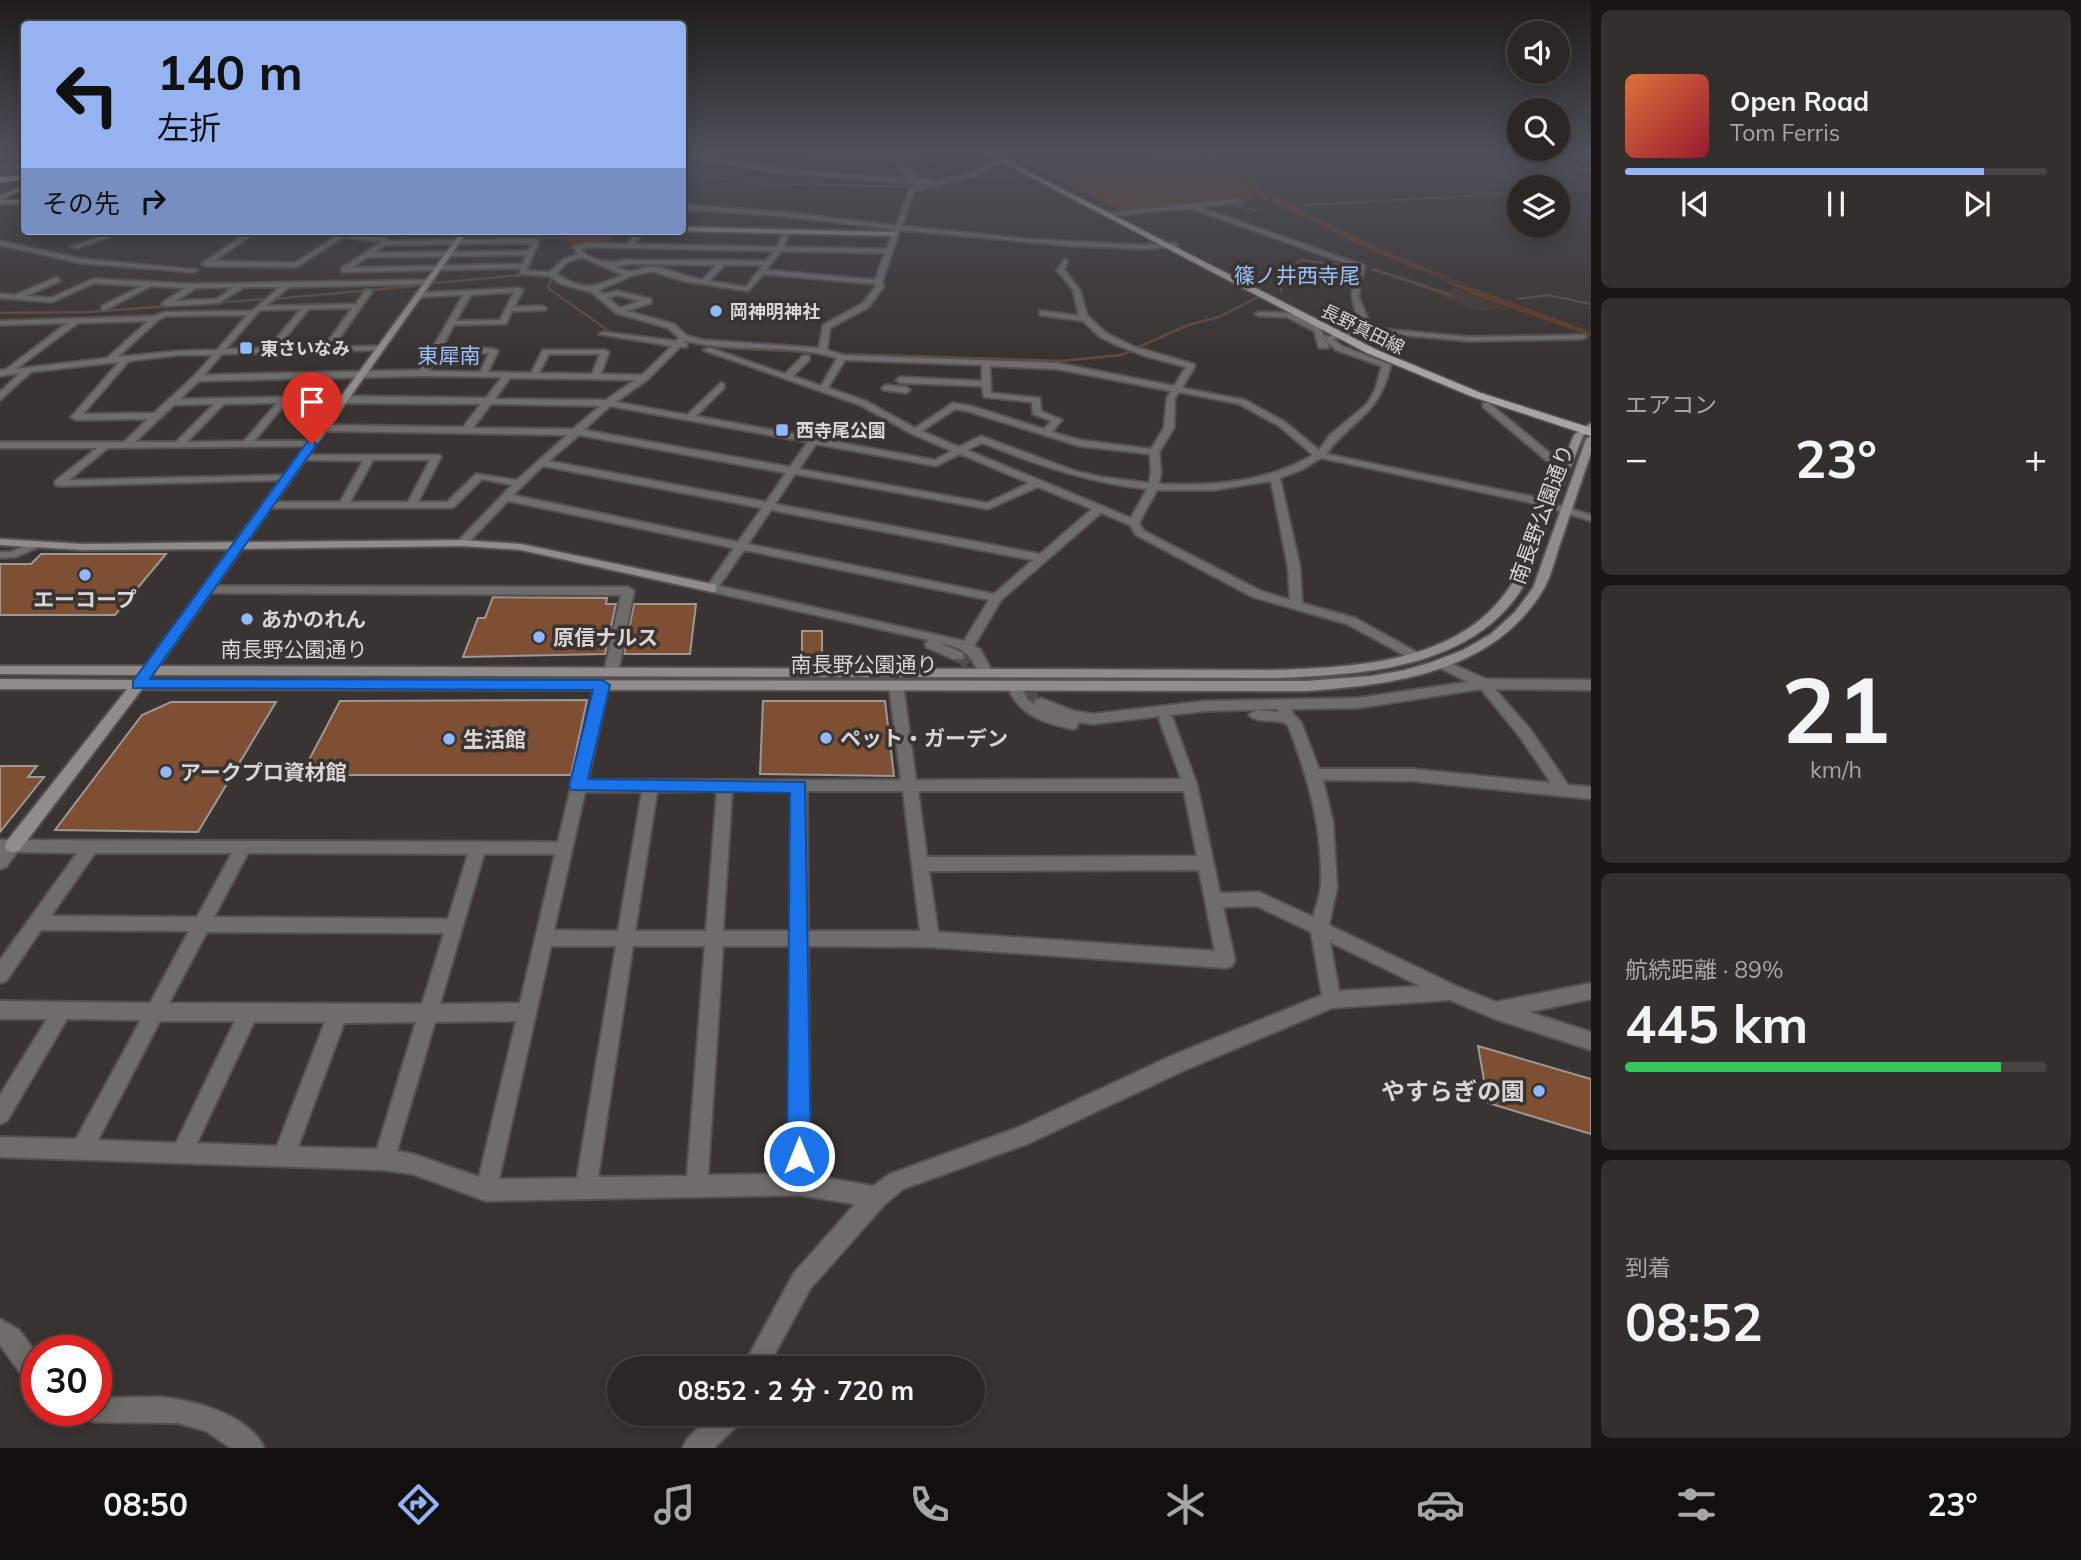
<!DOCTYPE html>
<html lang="ja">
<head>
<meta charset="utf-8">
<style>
	:root { --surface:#2b2725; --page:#332f2d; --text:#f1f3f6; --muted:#a6a5a7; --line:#474442; --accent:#95b2f1 }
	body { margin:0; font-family:Mulish,"Noto Sans JP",sans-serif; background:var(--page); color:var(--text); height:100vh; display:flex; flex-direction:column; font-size:26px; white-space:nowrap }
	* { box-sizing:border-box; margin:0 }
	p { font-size:23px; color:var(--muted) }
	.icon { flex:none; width:38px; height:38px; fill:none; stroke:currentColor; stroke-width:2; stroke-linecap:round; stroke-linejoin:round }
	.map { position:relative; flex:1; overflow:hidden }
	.panel { display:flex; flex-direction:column; gap:10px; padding:10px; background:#181514; width:490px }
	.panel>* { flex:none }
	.guide { position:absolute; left:21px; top:21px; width:665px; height:214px; border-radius:7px; box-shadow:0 4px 18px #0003,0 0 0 2px var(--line); background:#95b2f1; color:#111; overflow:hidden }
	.buttons { position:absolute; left:1507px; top:21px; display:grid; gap:14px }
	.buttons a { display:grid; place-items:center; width:63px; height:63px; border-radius:50%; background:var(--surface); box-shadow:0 4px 18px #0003,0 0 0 2px var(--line); font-size:35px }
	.speed { position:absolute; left:21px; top:1335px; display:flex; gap:14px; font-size:35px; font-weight:700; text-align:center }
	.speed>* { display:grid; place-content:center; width:91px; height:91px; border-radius:50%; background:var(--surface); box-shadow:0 4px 18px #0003,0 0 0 2px var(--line); line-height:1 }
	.speed .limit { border:10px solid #d22; background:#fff; color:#111 }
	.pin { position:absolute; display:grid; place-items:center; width:60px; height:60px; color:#fff; margin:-72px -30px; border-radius:50% 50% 50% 0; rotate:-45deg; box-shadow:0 0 7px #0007 }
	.pin .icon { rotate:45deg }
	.me { position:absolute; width:77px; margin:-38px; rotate:0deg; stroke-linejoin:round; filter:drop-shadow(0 0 5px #0008) }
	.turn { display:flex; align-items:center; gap:24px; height:147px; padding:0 21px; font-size:32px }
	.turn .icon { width:91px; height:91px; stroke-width:2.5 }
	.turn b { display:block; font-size:49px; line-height:60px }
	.then { display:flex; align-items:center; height:66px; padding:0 21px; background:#0003; gap:14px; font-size:26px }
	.big { font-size:52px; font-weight:700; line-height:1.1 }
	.panel .card { flex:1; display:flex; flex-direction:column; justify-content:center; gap:10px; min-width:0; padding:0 24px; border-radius:10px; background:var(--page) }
	.panel .dial { align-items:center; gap:0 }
	.dial b { font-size:91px; line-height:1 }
	.song { display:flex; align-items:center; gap:21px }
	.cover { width:84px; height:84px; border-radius:10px; background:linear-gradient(135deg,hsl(20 70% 55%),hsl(350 70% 35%)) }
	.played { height:7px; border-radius:4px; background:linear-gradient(90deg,var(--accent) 85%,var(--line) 85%) }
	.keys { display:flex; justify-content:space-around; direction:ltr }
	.heat { display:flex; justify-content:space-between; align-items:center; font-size:38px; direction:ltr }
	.charge { height:10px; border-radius:5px; background:linear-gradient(90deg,#34c759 89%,var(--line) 0) }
	.trip { position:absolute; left:607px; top:1356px; width:378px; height:70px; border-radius:35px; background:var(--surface); box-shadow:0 4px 18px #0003,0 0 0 2px var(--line); font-weight:700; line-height:70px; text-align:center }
	.tabs { display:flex; height:112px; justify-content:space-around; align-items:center; background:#11100f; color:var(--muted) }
	.tabs .icon { width:49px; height:49px }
	.tabs .selected { color:var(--accent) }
	.tabs b { font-size:32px; color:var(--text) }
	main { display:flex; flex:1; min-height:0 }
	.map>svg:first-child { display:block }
	.built { fill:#463b35 }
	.green { fill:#633c26 }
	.water { fill:#2f0f00; stroke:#624a3f; stroke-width:2 }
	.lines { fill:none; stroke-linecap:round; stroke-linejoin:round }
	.stream-far1 { stroke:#624a3f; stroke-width:2 }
	.stream { stroke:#624a3f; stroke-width:2.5 }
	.canal { fill:#2f0f00; fill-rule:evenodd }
	.building { fill:#7f4f33; stroke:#9e9895; stroke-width:2 }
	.street-tunnel { stroke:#514c49; stroke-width:13; stroke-dasharray:13 6; stroke-linecap:butt }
	.street-casing { stroke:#56514e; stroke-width:4 }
	.secondary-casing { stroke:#56514e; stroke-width:4 }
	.primary-casing { stroke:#56514e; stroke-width:3 }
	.highway-casing { stroke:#56514e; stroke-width:3 }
	.street { fill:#6f6d6b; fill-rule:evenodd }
	.secondary { fill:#908c8a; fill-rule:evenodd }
	.primary { fill:#a9a4a1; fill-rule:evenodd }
	.highway { fill:#bfb9b6; fill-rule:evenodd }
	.route { fill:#1a73e8; stroke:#114b97; stroke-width:2 }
	.poi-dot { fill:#8fb8fd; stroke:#393431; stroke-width:2.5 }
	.labels { text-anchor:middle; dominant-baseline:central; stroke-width:7; stroke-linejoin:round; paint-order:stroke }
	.far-poi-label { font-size:18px; font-weight:bold; fill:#d8d5d3; stroke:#393431; text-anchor:start }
	.far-street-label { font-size:18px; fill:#d8d5d3; stroke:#393431 }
	.far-quarter-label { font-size:21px; fill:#99bfff; stroke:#393431 }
	.street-label { font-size:21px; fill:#d8d5d3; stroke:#393431 }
	.poi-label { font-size:21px; font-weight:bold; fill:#d8d5d3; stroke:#393431; text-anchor:start }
	.near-poi-label { font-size:24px; font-weight:bold; fill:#d8d5d3; stroke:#393431; text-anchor:end }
</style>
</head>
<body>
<main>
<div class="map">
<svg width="1591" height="1448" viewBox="0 0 1591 1448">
	<rect width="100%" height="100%" fill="#393431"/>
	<path class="built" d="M1400,275L1445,291L1455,289L1509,310H1474L1395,276Z"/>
	<path class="green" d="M1002,151H1215L1231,168L1217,151H1225L1261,185L1268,199L1260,201L1250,184L1233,169L1255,198L1120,210Z
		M1268,191C1333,228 1399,258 1468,285L1413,268L1349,240L1313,220L1275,204Z
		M500,231H618L607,245L573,244L561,239H495Z
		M1438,278L1479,290L1581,328L1591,332V336L1481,298Z"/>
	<path class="water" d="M1523,151H1586L1591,152V171Z"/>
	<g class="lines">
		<path class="stream-far1" d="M744,151L788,159H816
			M819,159L896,160
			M899,160H932L945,169L954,170L960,177
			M1205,160H1224
			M1129,166L1156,159H1199
			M682,172L755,183L917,187
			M1074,173L1116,167
			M1060,174L1071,173
			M1051,176L1057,175
			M964,178L1022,175
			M926,188L951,191
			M1558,191L1591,189
			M1305,205L1519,193
			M1235,206L1256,210"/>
		<path class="stream" d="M1372,269L1453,296
			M547,275L552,277L548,288L613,334
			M435,283L532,274
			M1282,292L1277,279L1301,260L1355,267
			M273,299L416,286
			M1518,299L1548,295L1591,304
			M214,303L264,299
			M0,313L88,312L184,305
			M686,341L727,348L821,353
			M844,354L1061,361L1121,355L1188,325L1219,317L1256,298"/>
		<path class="canal" d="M24,190V194L11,200L6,199Z"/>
	</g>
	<path class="building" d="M41,554H166L115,615H0V564H31Z
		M493,597L607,598L606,604H616L605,654L463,657L478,618H485Z
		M634,604H696L690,654H624Z
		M802,631H822V654H802Z
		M587,700L571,775H301L340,701Z
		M763,701H885L894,776L760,774Z
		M171,702H276L198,832L55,830L142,715Z
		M0,766H37L28,777H44L0,832Z
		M1478,1046L1591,1079V1134L1488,1103Z"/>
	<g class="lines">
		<path class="street-tunnel" d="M958,656L1041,703"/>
		<g class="street-casing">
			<path id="street" d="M921,151L924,153L921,155H888L899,158L917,179L931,180L933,183L971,173L993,162L1017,161L996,164L975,175L914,191L902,226L1025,239L1137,245L1175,243L1178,245L1150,249L1074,246L900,230L882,282L884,286L869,307L830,328L827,350L843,355L1057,363L1174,386L1186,367L1145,356L1114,344L1100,337L1083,321L1040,315V311H1043L1079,316L1073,290L1057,270L1065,259L1068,261L1064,270L1080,290L1087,315L1106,333L1135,347L1194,364L1195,366L1182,388L1245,400L1285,422L1319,450L1330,435L1367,404L1375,390L1382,366L1336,350L1325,340L1329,346L1328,348H1319L1314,331L1287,317L1259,316L1255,314L1259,312L1292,313L1321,328L1324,337L1364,329C1352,308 1347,290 1359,268L1190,208L1114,215L1111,213L1240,199L1242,202L1199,207L1365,266L1360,283L1359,298L1372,328L1469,337L1585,335L1586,337L1582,339L1469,341L1369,332L1333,339L1342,346L1391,365C1378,417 1355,416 1326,454L1530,496L1591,515V521L1528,502L1321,458L1301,470L1280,478L1300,567L1302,603L1355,618L1420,654L1421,657L1420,660L1415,661L1347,624L1253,597L1136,535L1130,525L1101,513L1001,600L974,646L980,649L993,673L986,677L981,676C968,652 967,649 938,642L963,653L964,656L963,659H953L926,647L925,644L929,640L708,591L706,588L734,548L508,501L466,545H458V541L512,485L482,479L454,507L450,508H268L263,505L268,502H340L363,461L298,460V456L301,455H439L441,457L418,502H447L476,474L517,480L567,435L323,431L318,428L323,425L463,427L481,404L286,403L254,441H312L315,442V446L108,448L69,480L292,475L293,477L288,480L59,486L55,485V481L97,448H0V442H124L148,419L76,420L71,417L119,362L31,372L0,400V392L20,373L0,376V370H5L67,323L0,325V321L154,316L165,312L252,311L280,287H244L219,303L166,306L162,304L163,302L186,288L151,286L105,310H102V306L142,286L94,283L52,302L0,298V294L15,295L57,277L60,281L26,296L51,298L93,279L194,284L428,280L432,282L428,284L289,287L266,306L356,304L365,290H371L372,292L333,347L381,346L385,348L381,350L222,354L204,375L420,370L463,295L419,297H416V293L519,288L523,290L514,307L542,306L546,308L545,310L512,311L506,324H503L454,325L429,371L480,372L489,353H471L470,351C476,347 492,347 498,351L488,372L531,373L543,350H605L609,352L601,374L642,375L672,346L599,334L603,332L676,341L679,338L668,328L616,313L591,292L561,284L550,276L520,274L521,268L343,272L341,269L382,242L343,237L296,267L205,266L202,264L250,231H257L214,261L295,263L345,231H352L348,234L386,238L389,241L536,239L539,241L526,271L550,272L563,260L578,254L573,247L588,243L628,244L637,231H643L635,244L777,247L783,233L786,231L789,233L784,247L887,249L894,229L781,216L682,209V205L781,212L896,226L910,189L930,184L780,173L682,156V153L780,169L911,179L895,160L883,155H811ZM532,243L528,251L373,253L385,245ZM588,247L774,251L766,261L625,260C609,264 592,262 580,249ZM781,251L885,253L875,280L766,270ZM526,255L523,264L351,268L367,257ZM582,257L623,275C595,287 585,292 556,274L567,262ZM625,264L717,265L702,280C686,277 667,268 653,267C635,266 639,277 616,267ZM725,265H763L746,287L709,281ZM652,271L683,281L748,291L763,274L875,284L876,286L863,303L823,325L819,348L703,340L687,336L674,324L627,311L651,303V299L617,291L603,294L599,290L631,276ZM234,287L217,299L175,301L196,288ZM514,292L500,320L456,321L471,295ZM617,295L640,301L620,308L608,298ZM352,308L324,347L277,348L309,309ZM301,309L268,348L226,349L260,310ZM247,315L217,350L178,351L118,357L158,320L166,316ZM148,321L107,358L16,369L78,323ZM686,341C736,353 788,343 837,358L821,386L793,376L809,360V356H803L785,374L710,348L703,350L860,405L912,434L952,451L935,460L696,416L724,388V384L721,383L687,415L616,402L647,380L680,347H687V343H684ZM549,354H600L592,374L539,373ZM178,355H213L194,376L154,413L83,414L129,361ZM845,360L982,365V381L900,377L896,380L900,383L982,386L984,397L1032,402L1033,414L1051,421L1044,429L971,406L953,403L915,428L866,401L828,388ZM990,366L1057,369L1171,391L1167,398L1164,428L1151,449L1080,440L1052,432L1062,420L1041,411L1040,398L991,393ZM423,376L502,377L486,398L344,396L180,399L199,381ZM510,378L635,380L606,400L495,399ZM1179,392L1239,404L1279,426L1313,455C1265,483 1213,486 1159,484L1161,472L1159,452L1174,428L1175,398ZM277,403L244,441L187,442L224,404ZM214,404L176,442H135L174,405ZM491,404L600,406L573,429L473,428ZM610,406L808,442L790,467L584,430ZM955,409L967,411L1079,446L1150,454L1151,472L1149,483L1102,477L1075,471L981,436L959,447L922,431ZM579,435L786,473L766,502L549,461ZM982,443C1036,464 1088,483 1147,489L1131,518L967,450ZM816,444L936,466L960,454L1029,483L987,503L799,469ZM373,460H430L408,502H350ZM543,466L762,508L738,542L513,495ZM795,474L988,509L1038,487L1092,509L1040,554L775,504ZM1271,481L1288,567L1290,600L1261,591L1144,531L1139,523L1157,490H1214ZM771,510L1033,560L994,594L748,544ZM744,550L989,600L964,641L719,586Z
				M24,164V168L0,169V165Z
				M117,231H126L77,248L72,247Z
				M0,241L81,259L197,270L194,272L81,263L0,245Z
				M886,385L906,387L910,390L906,393L883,390L882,388Z
				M1483,403H1489L1568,468V472H1560L1483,407Z
				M35,542L39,543V547L16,557L0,558V552H10Z
				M207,586L628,587L634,591L618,672L611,676L604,672L621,595L203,593V587Z
				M1443,660L1486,679L1591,680V690L1495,689L1530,729L1568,785L1591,787V799L1413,781L1323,780L1333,823L1337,887L1329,925L1456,986L1496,1002L1591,983V999L1529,1012L1591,1032V1050L1495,1019L1450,1000L1332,1008L1185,1070L1027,1144L903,1189L884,1205L810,1289L767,1368H742L794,1273L855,1204L799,1195L486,1201L413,1174L384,1170L0,1157V1137L76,1139L141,1020L67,1019L7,1121L0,1124V1095L47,1019H0V1001L150,1003L189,931L41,930L6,981L0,983V960L77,853L17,852L6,867L0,869V840L558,842L595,685L602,680L609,685L588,780H901L889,685L896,680L903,685L916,780L1181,779L1159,719L1161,716L1093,724L1078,722L1077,728L1072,729C1043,723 1019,715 1007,686L1014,681L1019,683L1027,699L1036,706L1034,703L1036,700L1041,698L1074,711L1093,714L1206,701L1358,698L1468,682L1438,667L1436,664ZM1481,689L1520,737L1551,783L1413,769H1319L1301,722L1293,714L1292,709L1358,708ZM1278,709L1279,712L1256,710L1249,715C1259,725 1276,717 1288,725C1308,777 1323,829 1321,885C1320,896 1316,907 1313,917L1259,892L1220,893L1197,785L1173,719L1169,715L1206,711ZM717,791L706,931H635L657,792ZM732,791H791L790,931H723ZM807,791H903L920,931H808ZM918,791H1184L1197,856L927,857ZM585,792H642L618,931L554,930ZM95,853H232L197,917L51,916ZM248,853L468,854L448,919L214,917ZM484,854H555L520,1003L440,1004ZM1199,870L1215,951L938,932L929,871ZM1257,906L1311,932L1322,995L1171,1056L1017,1128L890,1174L873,1186L810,1175L808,946L930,947L1226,968L1232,966L1235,960L1223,907ZM207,932L444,933L422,1004L169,1003ZM1330,942L1420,986L1339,991ZM551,946H616L577,1178L499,1179ZM633,946H705L687,1176L598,1177ZM723,946H790L789,1174L708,1175ZM160,1021H235L176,1143L98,1140ZM516,1021L479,1177L413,1154L397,1151L435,1022ZM254,1022H325L277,1146L197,1143ZM416,1022L377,1149L298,1147L344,1023Z
				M0,1319L19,1330L37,1354V1386L28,1383L0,1345Z
				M160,1397C193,1400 250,1415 264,1448H231L206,1431L178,1423L96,1422L87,1419L84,1410H96V1398Z
				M713,1414H743L740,1423L714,1448H683L687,1439Z"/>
		</g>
		<g class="secondary-casing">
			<path id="secondary" d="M24,185V189L0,200V196Z
				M0,200H24V204H0Z
				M682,227L895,232L898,234L895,236L682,231Z
				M462,231H468L247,542L462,540L521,544L712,584L716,585V591L712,592L521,550L462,546L242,549L159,666L1275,670C1356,667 1459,663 1509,588C1519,574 1524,555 1531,539C1545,504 1560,470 1574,435L1591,423V430L1583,436C1569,471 1555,506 1541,540C1535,556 1530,575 1521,590C1470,669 1360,675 1275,678L152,675L149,680L1306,681L1371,676L1405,670L1432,662L1463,650L1491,634L1515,612L1533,588L1586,439L1591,436V453C1580,485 1569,518 1558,550C1554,563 1550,579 1543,590C1494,672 1393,685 1306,691L142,689L19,851L13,852L7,851L5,846L7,841L127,689H0V679L134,680L138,675L0,674V666H145L230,549L83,550L0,545V539L83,544L235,542Z"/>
		</g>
		<g class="primary-casing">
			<path id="primary" d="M981,151H988L1375,349L1481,393L1591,428V436L1473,397L1367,353Z"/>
		</g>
		<g class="highway-casing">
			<path id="highway" d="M24,175V179L0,183V177Z"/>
		</g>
		<use href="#street" class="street"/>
		<use href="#secondary" class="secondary"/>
		<use href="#primary" class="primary"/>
		<use href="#highway" class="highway"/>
	</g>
	<linearGradient id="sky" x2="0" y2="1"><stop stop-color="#1f1d1b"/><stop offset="0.43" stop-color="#4e505a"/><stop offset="1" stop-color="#4e505a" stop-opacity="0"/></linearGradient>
	<rect width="1591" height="353" fill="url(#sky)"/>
	<path class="route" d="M312,440L317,444L150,679L602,680L610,685L588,779L805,782L811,1156L807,1165L799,1168L791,1165L787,1156L790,793L572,790L569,786L593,690L133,688V681L308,441Z"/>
	<g class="poi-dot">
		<circle cx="716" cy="311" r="7"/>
		<rect x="239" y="341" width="14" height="14" rx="3.5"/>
		<rect x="775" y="423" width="14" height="14" rx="3.5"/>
		<circle cx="85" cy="575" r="7"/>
		<circle cx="247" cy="619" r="7"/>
		<circle cx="539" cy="637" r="7"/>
		<circle cx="826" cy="738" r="7"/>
		<circle cx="449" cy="739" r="7"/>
		<circle cx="166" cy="772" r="7"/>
		<circle cx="1539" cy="1091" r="7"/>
	</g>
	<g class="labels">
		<g class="far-poi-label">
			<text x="730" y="311">岡神明神社</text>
			<text x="260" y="348">東さいなみ</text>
			<text x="796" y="430">西寺尾公園</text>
		</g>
		<g class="far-street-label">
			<text transform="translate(1363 329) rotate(26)">長野真田線</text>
		</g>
		<g class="far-quarter-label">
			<text x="1297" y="275">篠ノ井西寺尾</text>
			<text x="449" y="355">東犀南</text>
		</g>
		<g class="street-label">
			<text transform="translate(1541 514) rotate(-70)">南長野公園通り</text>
			<text x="294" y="649">南長野公園通り</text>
			<text x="864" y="664">南長野公園通り</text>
		</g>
		<g class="poi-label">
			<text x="85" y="599" text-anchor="middle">エーコープ</text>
			<text x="261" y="619">あかのれん</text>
			<text x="553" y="637">原信ナルス</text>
			<text x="840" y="738">ペット・ガーデン</text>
			<text x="463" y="739">生活館</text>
			<text x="180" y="772">アークプロ資材館</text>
		</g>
		<g class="near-poi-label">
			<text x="1525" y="1091">やすらぎの園</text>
		</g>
	</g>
</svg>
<div class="buttons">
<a><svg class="icon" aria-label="sound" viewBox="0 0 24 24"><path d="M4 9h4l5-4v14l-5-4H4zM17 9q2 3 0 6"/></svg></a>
<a><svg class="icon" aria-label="search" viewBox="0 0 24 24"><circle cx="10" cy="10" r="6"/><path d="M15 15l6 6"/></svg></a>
<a><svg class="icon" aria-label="layers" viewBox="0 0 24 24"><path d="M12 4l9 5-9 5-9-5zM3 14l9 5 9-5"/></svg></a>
</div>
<div class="speed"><div class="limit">30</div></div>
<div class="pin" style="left:312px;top:444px;background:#d93025"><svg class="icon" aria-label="arrive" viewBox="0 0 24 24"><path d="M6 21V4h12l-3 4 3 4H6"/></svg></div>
<svg class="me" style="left:799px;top:1156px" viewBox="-20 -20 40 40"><circle r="17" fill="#1a73e8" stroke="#fff" stroke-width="3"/><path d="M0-11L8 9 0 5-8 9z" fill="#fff"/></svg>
<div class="trip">08:52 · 2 分 · 720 m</div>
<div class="guide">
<div class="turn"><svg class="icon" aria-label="left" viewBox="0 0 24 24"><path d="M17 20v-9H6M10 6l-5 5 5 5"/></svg><div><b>140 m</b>左折</div></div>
<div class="then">その先<svg class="icon" aria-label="right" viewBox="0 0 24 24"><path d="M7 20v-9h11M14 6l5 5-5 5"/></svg></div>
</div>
</div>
<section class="panel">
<div class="card">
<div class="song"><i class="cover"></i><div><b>Open Road</b><p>Tom Ferris</p></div></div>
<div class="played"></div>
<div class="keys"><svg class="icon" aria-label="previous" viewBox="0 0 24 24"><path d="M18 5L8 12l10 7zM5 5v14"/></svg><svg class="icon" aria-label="pause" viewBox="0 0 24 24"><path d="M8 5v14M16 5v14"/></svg><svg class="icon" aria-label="next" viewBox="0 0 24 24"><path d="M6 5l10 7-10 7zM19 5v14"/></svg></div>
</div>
<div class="card"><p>エアコン</p>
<div class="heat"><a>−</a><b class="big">23°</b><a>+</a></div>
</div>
<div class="card dial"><b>21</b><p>km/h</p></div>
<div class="card"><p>航続距離 · 89%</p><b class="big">445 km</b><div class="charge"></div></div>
<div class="card"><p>到着</p><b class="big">08:52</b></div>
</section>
</main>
<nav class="tabs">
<b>08:50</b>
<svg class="icon selected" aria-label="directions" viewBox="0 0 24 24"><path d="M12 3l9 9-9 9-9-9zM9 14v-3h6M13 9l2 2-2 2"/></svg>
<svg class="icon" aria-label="music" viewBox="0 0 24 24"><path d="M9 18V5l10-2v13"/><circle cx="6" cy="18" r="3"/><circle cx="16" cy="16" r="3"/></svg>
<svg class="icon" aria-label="phone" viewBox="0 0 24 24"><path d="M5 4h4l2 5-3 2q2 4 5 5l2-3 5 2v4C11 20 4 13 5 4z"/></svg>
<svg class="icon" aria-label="climate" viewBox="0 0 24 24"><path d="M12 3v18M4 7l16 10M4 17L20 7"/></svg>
<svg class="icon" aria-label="car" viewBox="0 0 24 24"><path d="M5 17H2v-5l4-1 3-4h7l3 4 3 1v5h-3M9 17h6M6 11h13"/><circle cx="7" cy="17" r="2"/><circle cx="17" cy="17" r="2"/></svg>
<svg class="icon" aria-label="filters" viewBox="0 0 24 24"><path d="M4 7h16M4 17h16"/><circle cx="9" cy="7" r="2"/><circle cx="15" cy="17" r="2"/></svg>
<b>23°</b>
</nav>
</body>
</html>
